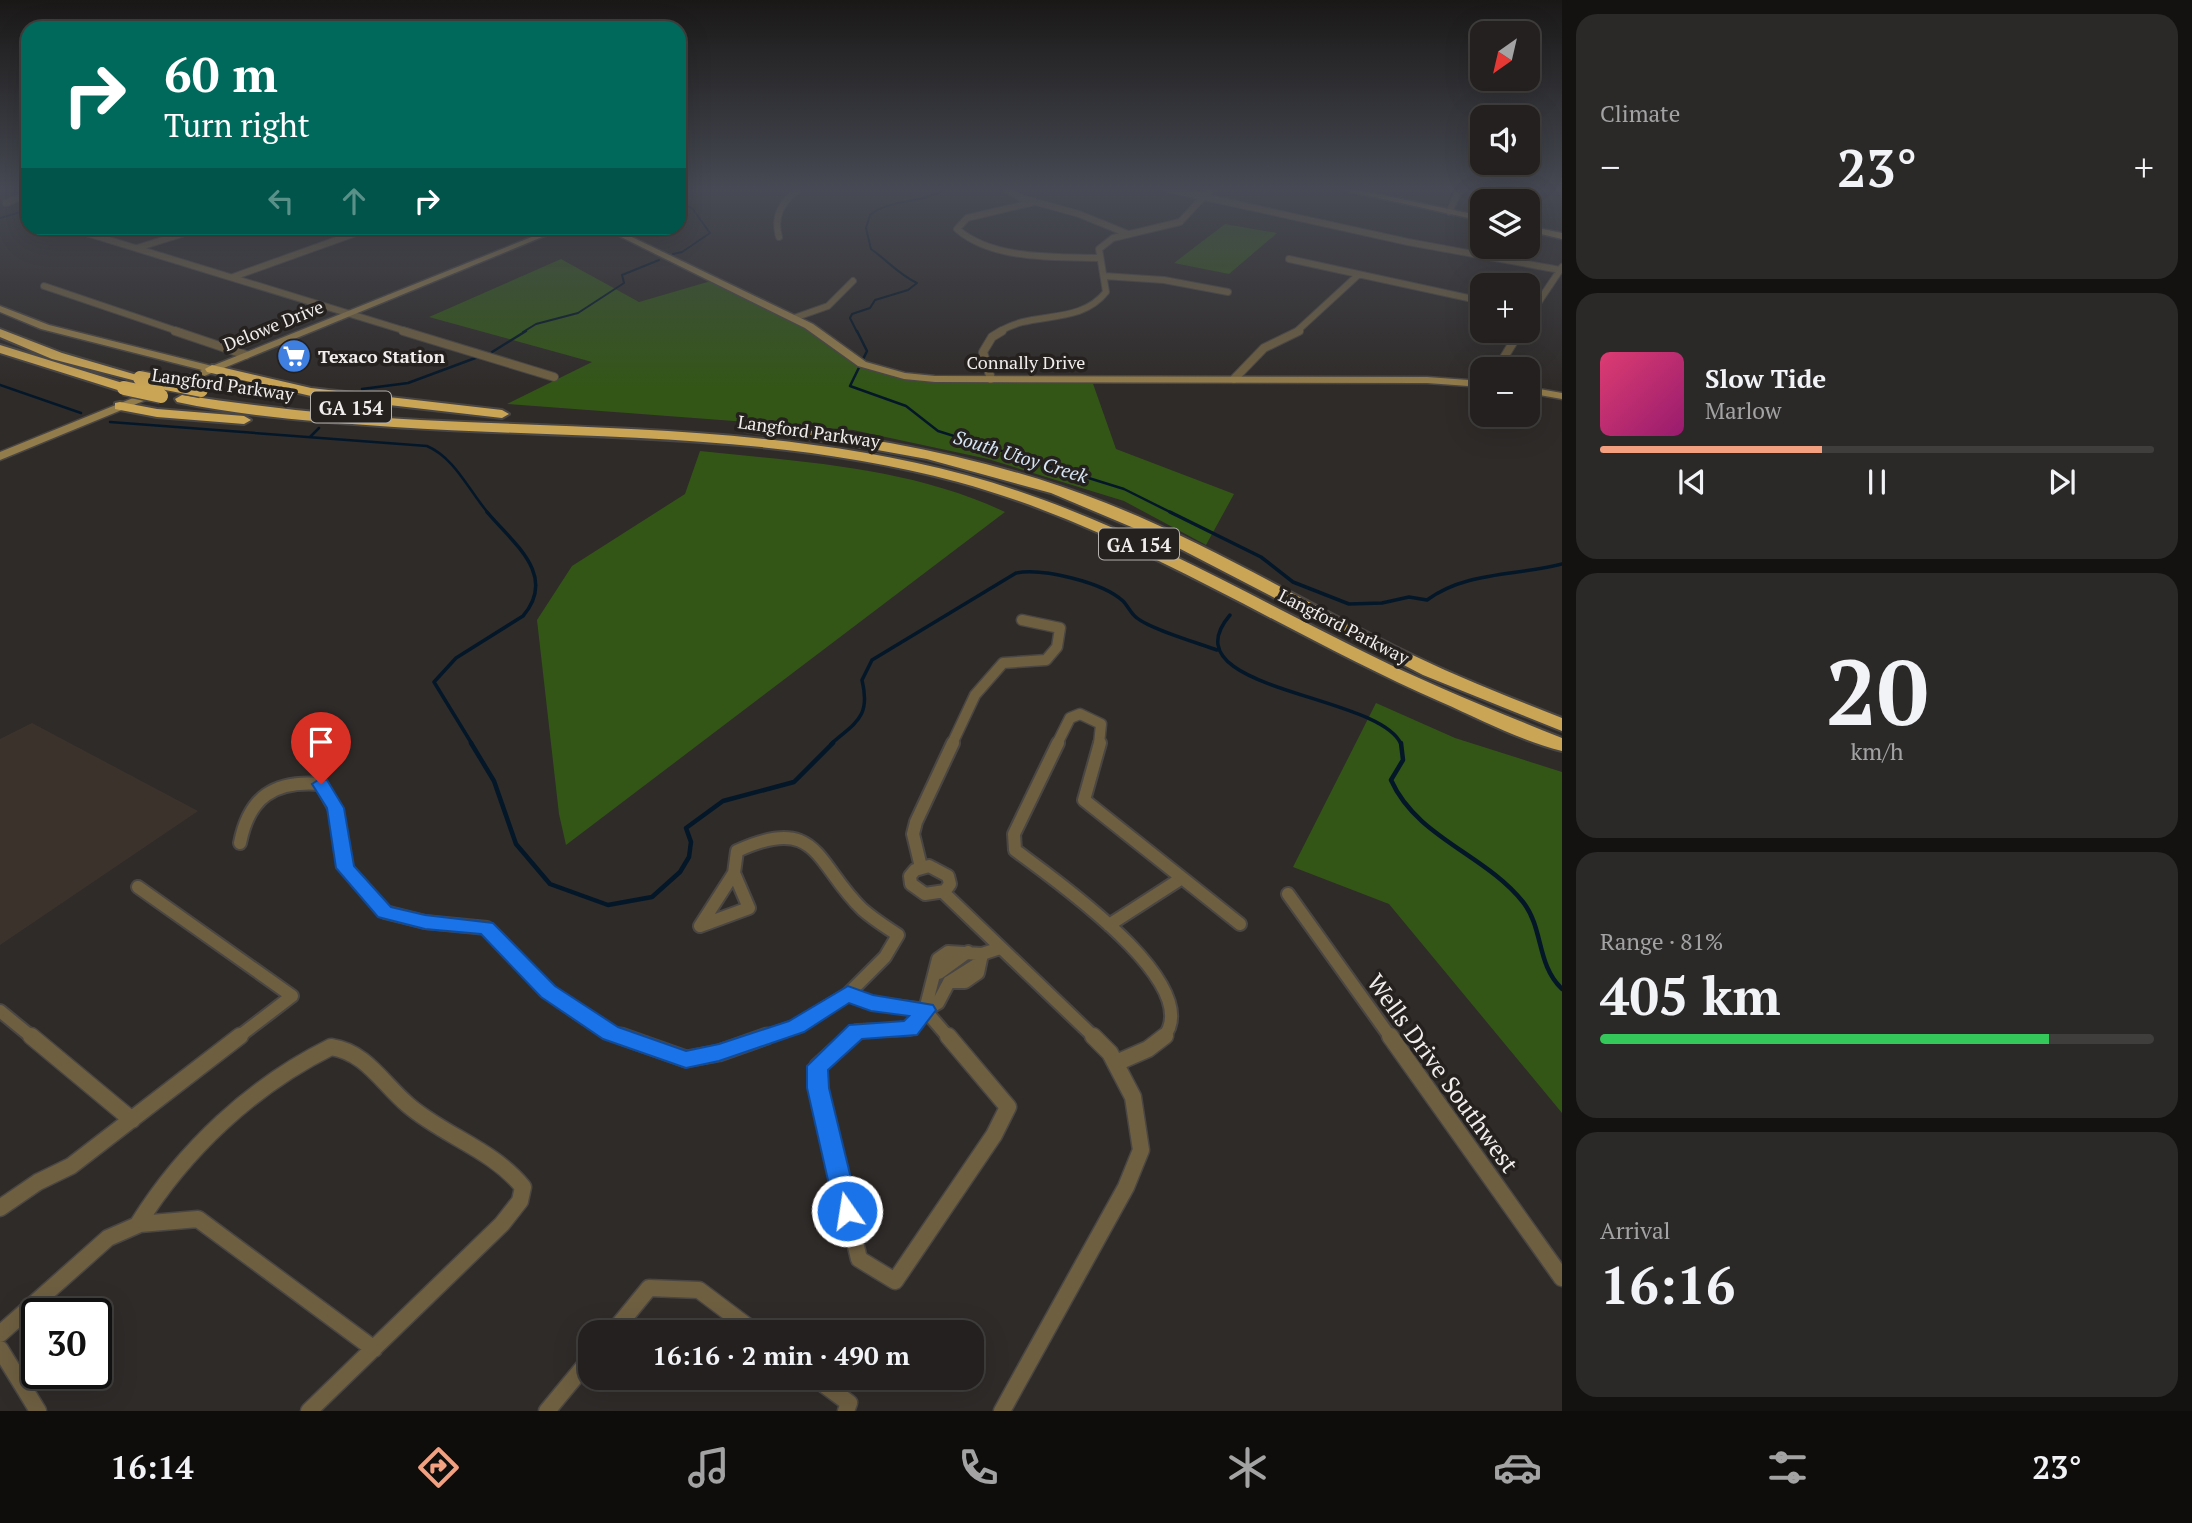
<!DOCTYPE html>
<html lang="en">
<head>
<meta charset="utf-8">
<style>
	:root { --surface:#23201f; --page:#2b2828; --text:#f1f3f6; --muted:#a3a3a4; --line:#403e3d; --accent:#f3a081 }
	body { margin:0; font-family:"PT Serif",serif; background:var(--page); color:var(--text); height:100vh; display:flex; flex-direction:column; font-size:26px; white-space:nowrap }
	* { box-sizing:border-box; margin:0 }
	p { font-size:23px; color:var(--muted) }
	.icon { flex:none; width:38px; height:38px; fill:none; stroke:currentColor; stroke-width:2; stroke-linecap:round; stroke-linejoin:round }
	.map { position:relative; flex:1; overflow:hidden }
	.side { display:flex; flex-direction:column; gap:14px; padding:14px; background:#131211; width:630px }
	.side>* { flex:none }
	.top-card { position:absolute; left:21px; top:21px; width:665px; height:214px; border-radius:21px; box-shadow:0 7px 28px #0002,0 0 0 2px var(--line); background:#00695c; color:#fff; overflow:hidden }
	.needle { width:46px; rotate:214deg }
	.fabs { position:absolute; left:1470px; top:21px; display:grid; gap:14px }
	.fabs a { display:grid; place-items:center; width:70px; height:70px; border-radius:14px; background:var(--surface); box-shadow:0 7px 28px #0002,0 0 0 2px var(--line); font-size:35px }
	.speed { position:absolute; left:21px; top:1298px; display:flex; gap:14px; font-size:35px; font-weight:700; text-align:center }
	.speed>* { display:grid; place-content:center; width:91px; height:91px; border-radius:50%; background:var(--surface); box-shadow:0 7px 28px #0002,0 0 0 2px var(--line); line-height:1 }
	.speed .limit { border:4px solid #111; border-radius:10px; background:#fff; color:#111 }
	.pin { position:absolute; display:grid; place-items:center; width:60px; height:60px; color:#fff; margin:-72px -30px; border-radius:50% 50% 50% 0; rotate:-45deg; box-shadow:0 0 7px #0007 }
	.pin .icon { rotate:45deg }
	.me { position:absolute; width:77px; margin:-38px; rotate:347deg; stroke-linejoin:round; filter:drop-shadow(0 0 5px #0008) }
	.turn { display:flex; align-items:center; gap:24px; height:147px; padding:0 28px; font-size:32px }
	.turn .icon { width:91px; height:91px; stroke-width:2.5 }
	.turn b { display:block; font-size:49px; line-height:60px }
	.lanes { display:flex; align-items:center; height:66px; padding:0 28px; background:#0003; justify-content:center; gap:35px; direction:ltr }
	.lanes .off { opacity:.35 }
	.big { font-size:52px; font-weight:600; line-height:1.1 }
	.side .widget { flex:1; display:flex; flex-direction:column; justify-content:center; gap:10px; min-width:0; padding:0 24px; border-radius:21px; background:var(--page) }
	.side .dial { align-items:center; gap:0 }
	.dial b { font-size:91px; line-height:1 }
	.song { display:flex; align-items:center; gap:21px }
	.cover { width:84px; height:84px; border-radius:10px; background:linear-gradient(135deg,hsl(340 70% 55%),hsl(320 70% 35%)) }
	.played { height:7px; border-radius:4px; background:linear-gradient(90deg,var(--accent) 40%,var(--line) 40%) }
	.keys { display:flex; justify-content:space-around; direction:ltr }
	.heat { display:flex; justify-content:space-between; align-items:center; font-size:38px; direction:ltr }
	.charge { height:10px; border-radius:5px; background:linear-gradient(90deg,#34c759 81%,var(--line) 0) }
	.trip { position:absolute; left:578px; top:1320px; width:406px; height:70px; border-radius:21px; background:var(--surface); box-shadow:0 7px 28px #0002,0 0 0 2px var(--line); font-weight:600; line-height:70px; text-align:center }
	.menu { display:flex; height:112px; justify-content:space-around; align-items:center; background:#0e0d0c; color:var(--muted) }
	.menu .icon { width:49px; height:49px }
	.menu .current { color:var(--accent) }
	.menu b { font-size:32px; color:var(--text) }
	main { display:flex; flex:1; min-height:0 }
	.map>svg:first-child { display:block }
	.built { fill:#3b322c }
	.green { fill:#335617 }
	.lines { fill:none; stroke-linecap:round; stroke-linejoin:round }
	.stream-far3 { stroke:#041728; stroke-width:2 }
	.stream-far2 { stroke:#041728; stroke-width:2.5 }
	.stream-far1 { stroke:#041728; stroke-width:3.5 }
	.stream { stroke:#041728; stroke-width:4.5 }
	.street-far4-casing { stroke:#4a4644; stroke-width:8 }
	.street-far3-casing { stroke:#4a4644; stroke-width:10 }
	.street-far2-casing { stroke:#4a4644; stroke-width:13 }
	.street-far1-casing { stroke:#4a4644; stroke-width:16 }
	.street-casing { stroke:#4a4644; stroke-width:19 }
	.secondary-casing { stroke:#4a4644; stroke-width:3 }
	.highway-casing { stroke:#4a4644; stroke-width:4 }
	.street-far4 { stroke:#6e5f41; stroke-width:6 }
	.street-far3 { stroke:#6e5f41; stroke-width:8 }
	.street-far2 { stroke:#6e5f41; stroke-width:10 }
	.street-far1 { stroke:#6e5f41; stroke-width:12 }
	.street { stroke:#6e5f41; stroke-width:16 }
	.secondary { fill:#937c4b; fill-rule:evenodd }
	.highway { fill:#caa556; fill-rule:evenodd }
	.highway-bridge-casing { stroke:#4a4644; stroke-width:17; stroke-linecap:butt }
	.highway-bridge { stroke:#caa556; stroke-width:14 }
	.route { fill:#1a73e8; stroke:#114b97; stroke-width:2 }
	.labels { text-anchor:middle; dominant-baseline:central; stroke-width:7; stroke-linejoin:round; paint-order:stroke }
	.far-street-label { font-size:18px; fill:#f0edec; stroke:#25211f }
	.far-poi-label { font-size:18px; font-weight:bold; fill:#f0edec; stroke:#25211f; text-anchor:start }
	.shield { fill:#25211f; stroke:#b3b0ae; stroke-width:2 }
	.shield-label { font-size:19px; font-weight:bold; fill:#f0edec }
	.far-water-label { font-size:19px; font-style:italic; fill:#d6e6f6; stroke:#25211f }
	.near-street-label { font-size:24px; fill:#f0edec; stroke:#25211f }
</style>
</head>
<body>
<main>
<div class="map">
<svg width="1562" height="1411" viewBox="0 0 1562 1411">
	<rect width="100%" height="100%" fill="#2f2b29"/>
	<path class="built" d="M32,723L198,811L0,945V739Z"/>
	<path class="green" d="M1225,224L1277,233L1229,274L1174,263Z
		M561,259L639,302L711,281L796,320L866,369L920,380L1091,378L1116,449L1234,494L1206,545L1124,501L988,459L853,430L507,404L592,362L429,317Z
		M700,451C803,462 910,467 1005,512L566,845L559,814L537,620L572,566L685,494Z
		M1376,703L1455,738L1562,772V1113L1389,904L1293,867Z"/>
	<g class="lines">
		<path class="stream-far3" d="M679,197L688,189
			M0,218L28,210
			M673,254L682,252L710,233L692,208L679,203
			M523,332L536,324L578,313L624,283L622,275L659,260
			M857,332L850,318L852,314L870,308L875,300L908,290L917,283C898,274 888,261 871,249L866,228L870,215C892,198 922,204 946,189"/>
		<path class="stream-far2" d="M857,331L867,351L850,386L906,406L938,431L1124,489L1174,514
			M492,352L526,331
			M0,385L81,413
			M362,389L408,383L478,357
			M110,422L427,446C455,458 469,491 489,514
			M310,437L319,428"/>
		<path class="stream-far1" d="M1170,512L1261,557L1293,582L1349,604L1382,603L1409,597L1427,600C1466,571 1517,576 1562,564
			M1230,615C1165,691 1379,693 1401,744
			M472,744L434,682L456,658L523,616C558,575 513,543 487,512
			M831,744C856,722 871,717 862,680L872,660L1016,573C1043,568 1102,582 1123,601C1128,606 1131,614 1137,618C1150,629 1198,643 1217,650"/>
		<path class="stream" d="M471,743L494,781L516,844L550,884L608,905L652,897L680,872L689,857L691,842L686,828L723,801L794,782L833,743
			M1401,743L1403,760L1391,780C1417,838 1485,854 1523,902C1544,929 1536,964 1562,989"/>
		<g class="street-far4-casing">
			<path id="street-far4" d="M1006,189L1021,198L1079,214L1128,234
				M1168,189L1408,242L1560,270
				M1035,202L967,218L957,229C992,260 1055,257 1100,258
				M6,203L28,194
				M1449,212L1459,189
				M70,228L409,332
				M779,237C773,215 782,202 799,189
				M137,248L201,228
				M1289,259L1482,301
				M1104,276L1164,280L1228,292
				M233,277L370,228
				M44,286L180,332
				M794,318L828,306L853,281
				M1528,318L1562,267
				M999,332C1032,310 1079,326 1106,292L1099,249L1113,238L1180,222L1211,189
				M1296,332L1357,276"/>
		</g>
		<g class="street-far3-casing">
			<path id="street-far3" d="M175,331L246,355
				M403,331L554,377
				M1497,369L1520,331
				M991,379L983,352L992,337L1002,331
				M1234,379L1264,348L1299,331"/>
		</g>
		<g class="street-far2-casing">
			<path id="street-far2" d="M952,744L975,695L1003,663L1046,660L1057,647L1060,628L1022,620
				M1057,744L1070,718L1080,714L1101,724L1099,744"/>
		</g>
		<g class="street-far1-casing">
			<path id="street-far1" d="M1058,743L1014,834L1015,850C1052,878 1208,985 1163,1038
				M1100,743L1084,800L1240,924
				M240,843C249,797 274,780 321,784L335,809L346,868L385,912L425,922L487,928C527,970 569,1019 626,1038
				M929,866L948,876L950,884L945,891L925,894L911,884L910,876L915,870Z
				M921,867L913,834L916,822L953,743
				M138,887L292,996L237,1038
				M943,892L1095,1038
				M1288,894L1391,1038
				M1109,925L1182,878
				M700,926L734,873L737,851C819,813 816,865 862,909C873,919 886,927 898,935L885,957L848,994
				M700,926L749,908L734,873
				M982,954L1000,948
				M939,973L968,952
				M949,982L979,963
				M925,1010L949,1038
				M925,1010L938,959L948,952L982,954
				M925,1010L938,1003L949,982H965L978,973L982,954
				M0,1011L33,1038
				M762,1038L796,1026L848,994L871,1003L925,1010
				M849,1038L857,1031L910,1029L925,1010"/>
		</g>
		<g class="street-casing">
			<path id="street" d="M31,1036L132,1120
				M621,1036L686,1059L719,1053L767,1036
				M851,1036L818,1066V1088L859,1259L895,1281L994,1135L1008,1107L948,1036
				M1390,1036L1562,1278
				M1116,1063L1148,1049L1165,1036
				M0,1208L38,1182L71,1166L240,1036
				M138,1224C184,1150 252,1086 331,1047C366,1052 382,1083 408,1105C444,1136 492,1149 523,1187L520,1201L502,1224L309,1411
				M613,1332L649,1288L699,1290L755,1332
				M0,1334L108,1238L140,1224L198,1219L374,1349
				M0,1349L38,1411
				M814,1377L849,1403L846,1411
				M547,1411L590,1359
				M1002,1411L1126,1187L1141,1150L1133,1097L1110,1053L1093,1036"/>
		</g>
		<g class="secondary-casing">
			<path id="secondary" d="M1338,189H1353L1482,216V221Z
				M1528,226L1562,233V239L1528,231Z
				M554,228H564L0,460V452L202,370L41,329L0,312V306L49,325L212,366Z
				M603,228H613L813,324L866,362L905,373L935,376L1427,377L1482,381V387L1427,383L935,382L904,379L858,366L805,328Z
				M1528,387L1562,393V399L1528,393Z"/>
		</g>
		<g class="highway-casing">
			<path id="highway" d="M0,329L62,353L147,378L140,382L52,359L0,337Z
				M0,345L129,385L131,388L124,392L0,353Z
				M212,365L311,388L502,410L509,414L502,418L311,396L207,372L205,369Z
				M182,395C261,407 340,416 420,420C602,429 789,427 966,475C1105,513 1228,584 1356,648C1423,682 1492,710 1562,738V751C1521,741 1480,719 1441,702C1279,631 1130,529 958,482C774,432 582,439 394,427C322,422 248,417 177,402L175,399Z
				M120,402L157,409L244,416L251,420L244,424L157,417L115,409V403Z
				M750,424C872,436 992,458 1106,503C1207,543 1299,599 1396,647C1450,674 1506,696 1562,718V731L1423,675L1167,542L1051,493L927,459L839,443L745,431L743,428Z"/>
		</g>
		<use href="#street-far4" class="street-far4"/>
		<use href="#street-far3" class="street-far3"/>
		<use href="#street-far2" class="street-far2"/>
		<use href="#street-far1" class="street-far1"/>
		<use href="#street" class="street"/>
		<use href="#secondary" class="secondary"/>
		<use href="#highway" class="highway"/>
		<g class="highway-bridge-casing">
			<path id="highway-bridge" d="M140,378L201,390
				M124,388L161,396"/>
		</g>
		<use href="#highway-bridge" class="highway-bridge"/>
	</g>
	<linearGradient id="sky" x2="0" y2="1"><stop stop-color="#1a1817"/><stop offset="0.49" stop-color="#474a54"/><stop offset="1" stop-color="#474a54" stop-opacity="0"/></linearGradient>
	<rect width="1562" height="387" fill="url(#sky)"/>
	<path class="route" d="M321,778L327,780L344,808L354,866L391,907L425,915L493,923L555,986L618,1027L686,1051L719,1044L789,1021L848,986L873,995L933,1005L936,1010L917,1035L862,1039L828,1070L829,1088L859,1211L856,1218L847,1221L839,1218L835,1211L807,1088V1066L849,1025L904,1021L909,1016L871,1011L849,1003L804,1032L719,1061L686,1068L603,1039L541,997L481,934L425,929L378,917L336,868L327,808L312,784Z"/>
	<defs>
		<g id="supermarket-disc" transform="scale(1.75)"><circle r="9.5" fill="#3f7fe0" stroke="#25211f"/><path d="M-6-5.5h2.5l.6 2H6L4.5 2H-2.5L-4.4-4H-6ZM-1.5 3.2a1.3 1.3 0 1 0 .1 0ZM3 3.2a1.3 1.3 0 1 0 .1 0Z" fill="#fff"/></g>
	</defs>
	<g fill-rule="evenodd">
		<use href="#supermarket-disc" x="294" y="356"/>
	</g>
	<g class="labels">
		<g class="far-street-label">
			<text transform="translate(273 325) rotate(-22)">Delowe Drive</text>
			<text x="1026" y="362">Connally Drive</text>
			<text transform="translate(223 384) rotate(8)">Langford Parkway</text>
			<text transform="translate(809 431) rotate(8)">Langford Parkway</text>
			<text transform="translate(1344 626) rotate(27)">Langford Parkway</text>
		</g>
		<g class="far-poi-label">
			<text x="318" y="356">Texaco Station</text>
		</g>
		<g class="shield">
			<rect x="311" y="391.5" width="80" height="31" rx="5"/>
			<rect x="1099" y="528.5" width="80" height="31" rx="5"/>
		</g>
		<g class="shield-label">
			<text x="351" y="407">GA 154</text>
			<text x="1139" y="544">GA 154</text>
		</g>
		<g class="far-water-label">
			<text transform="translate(1021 456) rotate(17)">South Utoy Creek</text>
		</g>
		<g class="near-street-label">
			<text transform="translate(1443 1073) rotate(54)">Wells Drive Southwest</text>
		</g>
	</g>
</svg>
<div class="fabs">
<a><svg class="needle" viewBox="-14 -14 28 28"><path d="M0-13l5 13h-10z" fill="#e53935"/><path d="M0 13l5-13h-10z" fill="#a3a3a4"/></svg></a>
<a><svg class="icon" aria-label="sound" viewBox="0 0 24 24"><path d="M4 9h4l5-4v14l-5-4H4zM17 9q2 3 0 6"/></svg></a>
<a><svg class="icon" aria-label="layers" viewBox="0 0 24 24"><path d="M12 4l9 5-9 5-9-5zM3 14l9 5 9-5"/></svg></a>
<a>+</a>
<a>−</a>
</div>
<div class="speed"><div class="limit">30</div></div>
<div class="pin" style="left:321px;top:784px;background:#d93025"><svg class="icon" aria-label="arrive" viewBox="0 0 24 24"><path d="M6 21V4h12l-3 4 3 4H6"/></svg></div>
<svg class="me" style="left:847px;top:1211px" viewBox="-20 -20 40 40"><circle r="17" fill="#1a73e8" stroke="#fff" stroke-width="3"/><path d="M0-11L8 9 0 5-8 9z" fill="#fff"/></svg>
<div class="trip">16:16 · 2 min · 490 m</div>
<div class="top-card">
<div class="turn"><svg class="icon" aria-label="right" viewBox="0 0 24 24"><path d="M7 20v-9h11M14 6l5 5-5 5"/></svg><div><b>60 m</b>Turn right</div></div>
<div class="lanes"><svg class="icon off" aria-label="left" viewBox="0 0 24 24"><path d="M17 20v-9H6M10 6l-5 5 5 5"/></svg><svg class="icon off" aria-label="ahead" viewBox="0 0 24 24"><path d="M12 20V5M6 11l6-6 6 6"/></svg><svg class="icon" aria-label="right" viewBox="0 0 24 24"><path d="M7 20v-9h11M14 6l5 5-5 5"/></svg></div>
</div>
</div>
<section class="side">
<div class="widget"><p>Climate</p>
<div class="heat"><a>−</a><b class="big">23°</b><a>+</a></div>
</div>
<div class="widget">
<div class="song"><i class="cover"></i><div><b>Slow Tide</b><p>Marlow</p></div></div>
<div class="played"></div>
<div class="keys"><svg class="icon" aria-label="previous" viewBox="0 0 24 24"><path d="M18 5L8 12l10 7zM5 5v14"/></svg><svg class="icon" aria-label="pause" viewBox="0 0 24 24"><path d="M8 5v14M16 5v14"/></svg><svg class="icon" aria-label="next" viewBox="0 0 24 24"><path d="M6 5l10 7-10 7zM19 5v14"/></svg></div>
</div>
<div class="widget dial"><b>20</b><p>km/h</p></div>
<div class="widget"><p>Range · 81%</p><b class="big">405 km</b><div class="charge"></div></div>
<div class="widget"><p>Arrival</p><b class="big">16:16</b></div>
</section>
</main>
<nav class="menu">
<b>16:14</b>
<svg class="icon current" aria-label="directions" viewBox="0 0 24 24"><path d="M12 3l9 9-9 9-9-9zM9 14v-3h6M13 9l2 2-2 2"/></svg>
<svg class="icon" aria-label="music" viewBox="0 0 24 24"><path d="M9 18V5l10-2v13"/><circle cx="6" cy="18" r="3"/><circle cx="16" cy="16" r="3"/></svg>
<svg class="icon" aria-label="phone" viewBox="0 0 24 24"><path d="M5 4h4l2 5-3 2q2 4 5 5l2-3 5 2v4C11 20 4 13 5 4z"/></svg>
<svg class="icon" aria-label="climate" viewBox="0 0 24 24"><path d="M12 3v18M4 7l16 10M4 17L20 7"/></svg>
<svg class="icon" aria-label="car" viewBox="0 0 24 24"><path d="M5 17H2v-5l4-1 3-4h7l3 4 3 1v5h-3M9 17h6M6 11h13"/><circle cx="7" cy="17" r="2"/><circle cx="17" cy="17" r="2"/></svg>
<svg class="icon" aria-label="filters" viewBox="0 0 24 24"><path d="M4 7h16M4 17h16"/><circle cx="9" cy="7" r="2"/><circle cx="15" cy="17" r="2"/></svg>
<b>23°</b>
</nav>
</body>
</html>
